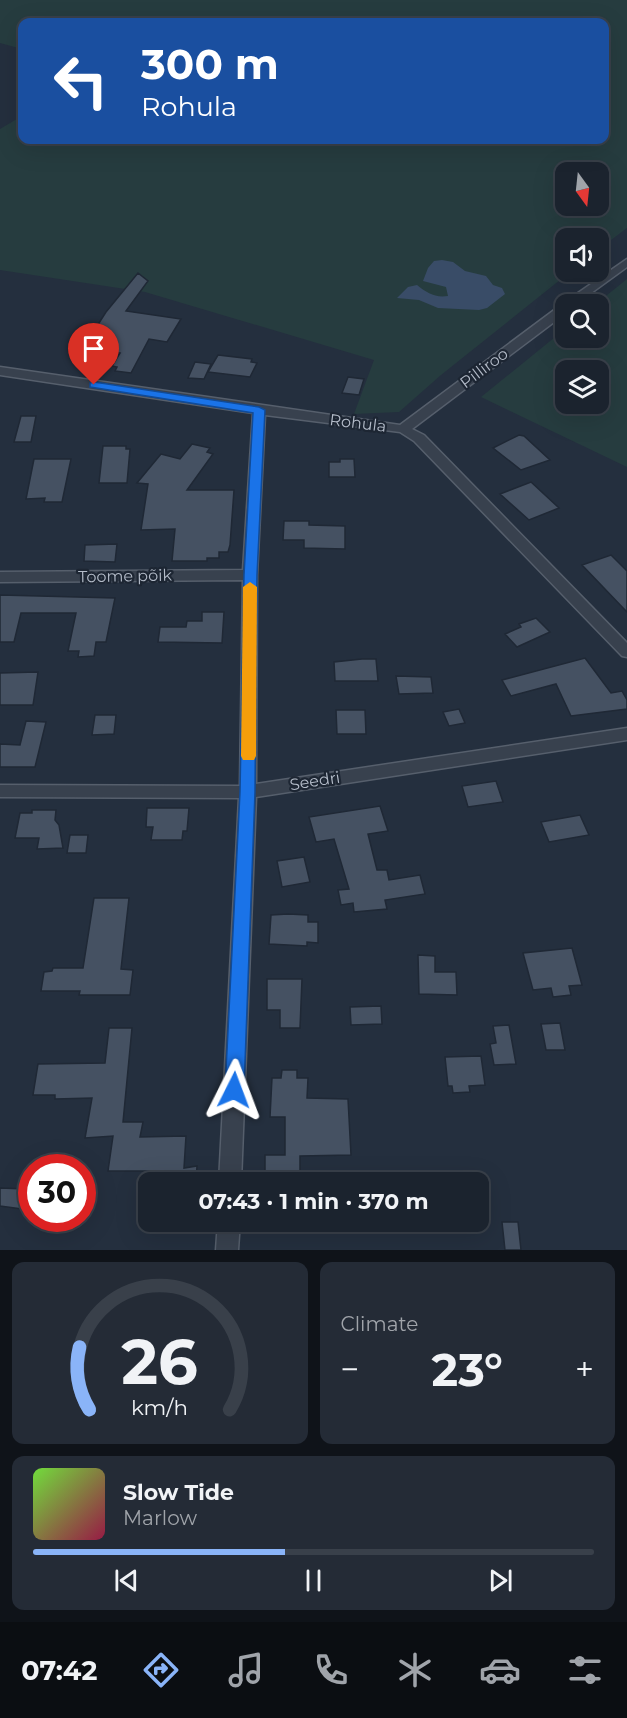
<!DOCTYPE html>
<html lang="en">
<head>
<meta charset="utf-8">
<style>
	:root { --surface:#1b232e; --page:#242b36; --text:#f1f3f6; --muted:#a0a4aa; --line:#39404a; --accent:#8ab4f8 }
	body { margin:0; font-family:Montserrat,sans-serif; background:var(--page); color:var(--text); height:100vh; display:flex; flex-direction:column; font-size:22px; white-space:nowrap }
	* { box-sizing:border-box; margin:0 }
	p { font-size:20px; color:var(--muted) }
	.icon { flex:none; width:33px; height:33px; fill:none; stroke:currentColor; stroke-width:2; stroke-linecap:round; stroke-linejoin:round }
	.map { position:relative; height:1250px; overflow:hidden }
	.sheet { display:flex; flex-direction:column; gap:12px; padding:12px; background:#0f1319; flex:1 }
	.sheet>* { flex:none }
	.hud { position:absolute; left:18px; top:18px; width:591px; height:126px; border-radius:12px; box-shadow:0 6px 24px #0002,0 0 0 2px var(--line); background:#1a4fa0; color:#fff; overflow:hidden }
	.needle { width:39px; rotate:165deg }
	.controls { position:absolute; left:555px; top:162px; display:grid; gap:12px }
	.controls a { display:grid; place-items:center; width:54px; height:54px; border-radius:12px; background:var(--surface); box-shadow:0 6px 24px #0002,0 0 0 2px var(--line); font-size:30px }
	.speed { position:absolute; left:18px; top:1154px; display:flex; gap:12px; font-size:30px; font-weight:700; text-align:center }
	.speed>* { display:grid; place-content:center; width:78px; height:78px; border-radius:50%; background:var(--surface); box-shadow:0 6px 24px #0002,0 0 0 2px var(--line); line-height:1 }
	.speed .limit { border:9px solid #d22; background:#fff; color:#111 }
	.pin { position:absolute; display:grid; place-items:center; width:51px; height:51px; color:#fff; margin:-62px -26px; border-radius:50% 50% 50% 0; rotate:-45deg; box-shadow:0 0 6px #0007 }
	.pin .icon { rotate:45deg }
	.me { position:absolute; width:66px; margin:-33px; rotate:3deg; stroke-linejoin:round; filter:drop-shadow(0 0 4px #0008) }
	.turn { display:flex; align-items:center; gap:21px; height:126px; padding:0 24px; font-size:27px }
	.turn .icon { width:78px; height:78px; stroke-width:2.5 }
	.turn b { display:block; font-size:42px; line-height:51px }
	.big { font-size:45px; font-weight:700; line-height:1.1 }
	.sheet .widget { flex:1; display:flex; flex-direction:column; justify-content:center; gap:9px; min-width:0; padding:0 21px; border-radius:12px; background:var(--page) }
	.sheet .dial { align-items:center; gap:0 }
	.dial svg { height:156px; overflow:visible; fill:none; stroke:var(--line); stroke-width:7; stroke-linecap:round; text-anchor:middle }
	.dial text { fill:var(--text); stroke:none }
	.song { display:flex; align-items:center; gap:18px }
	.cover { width:72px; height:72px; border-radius:9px; background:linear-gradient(135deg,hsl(100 70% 55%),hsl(340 70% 35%)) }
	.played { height:6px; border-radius:3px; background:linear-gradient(90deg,var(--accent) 45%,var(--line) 45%) }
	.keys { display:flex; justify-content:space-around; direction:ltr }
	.heat { display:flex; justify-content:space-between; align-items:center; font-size:33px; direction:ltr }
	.sheet .tiles { flex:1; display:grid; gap:12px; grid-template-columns:1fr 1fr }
	.widget:last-child { grid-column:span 2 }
	.trip { position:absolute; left:138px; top:1172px; width:351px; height:60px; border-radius:12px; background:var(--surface); box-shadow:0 6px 24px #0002,0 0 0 2px var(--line); font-weight:700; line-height:60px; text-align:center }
	.tabs { display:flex; height:96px; justify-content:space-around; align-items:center; background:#0b0e12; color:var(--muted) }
	.tabs .icon { width:42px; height:42px }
	.tabs .selected { color:var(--accent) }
	.tabs b { font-size:27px; color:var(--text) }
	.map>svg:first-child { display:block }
	.green { fill:#263c3f; fill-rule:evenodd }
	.water { fill:#394c67 }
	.building { fill:#455162; stroke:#1f2835; stroke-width:1.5 }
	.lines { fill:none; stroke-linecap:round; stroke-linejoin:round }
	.street-casing { stroke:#565f6c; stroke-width:3 }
	.street { fill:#38414e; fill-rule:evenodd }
	.route { fill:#1a73e8; stroke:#114b97; stroke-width:1.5 }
	.slow { fill:#f59e0b }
	.labels { text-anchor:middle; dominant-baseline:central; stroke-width:4.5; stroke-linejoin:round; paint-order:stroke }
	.street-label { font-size:16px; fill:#b4bcc9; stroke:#1d2633 }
</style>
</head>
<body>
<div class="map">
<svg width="627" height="1250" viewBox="0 0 627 1250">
	<rect width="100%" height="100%" fill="#242f3e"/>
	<path class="green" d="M0,0H627V228L599,249L598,238H566V272H570L441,375L399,412L354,414L374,360L145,292L0,270V129L22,116V140H604V22H22V49L0,43ZM566,172H598V206H566Z
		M627,279V467L481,397L565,329L566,338H598V304H596ZM566,370H598V404H566Z"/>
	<path class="water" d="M442,260L453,262L465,271L486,276L493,285L502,288L505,294L487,308L479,310L438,308L419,300L397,298L408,287L417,285C427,293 435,298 448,296L446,287L423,281L428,268L434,261Z"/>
	<path class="building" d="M138,273L148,281L126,311L181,319L167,342L149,339L131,373L115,371L117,367L112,366L120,353L83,348L106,312Z
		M218,355L252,359L251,362L257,363L250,377L208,372Z
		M195,362L211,364L204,379L188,378Z
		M348,377L364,379L359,395L342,393Z
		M21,416H36L31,442H14Z
		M519,435L524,436L550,460L521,470L493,448Z
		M192,444L210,448L207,452L213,454L187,490H234L230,545L228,552H219V558H207V561H172L175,529L141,530L148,484L137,483L161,454L180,459Z
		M103,446H126V449H130L127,483H99Z
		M34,459H71L62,502H44L45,498L26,499Z
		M340,459H354L355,477H329V462H340Z
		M531,482L559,508L529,520L500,494Z
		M284,521H309V525L345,526V549L304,548V540H283Z
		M117,544L115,562L84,561L85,545Z
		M611,555L627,571V612L582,565Z
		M0,595L115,598L106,642H96L94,656L78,657L79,651H68L76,613H21L14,642H0Z
		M202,612H224L222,643L158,642L160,627H186L187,621H202Z
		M536,618L550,632L517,647L505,634L521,627L519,624Z
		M585,658L611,693L622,691L627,700V709L571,716L556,684L511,696L502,680Z
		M362,659H376L378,681H335L334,662Z
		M38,672L33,705H0V673Z
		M396,676L431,677L433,693L399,694Z
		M459,709L465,723L449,726L443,712Z
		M336,710H365L366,734H337Z
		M95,715H116L114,734L92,735Z
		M26,721L46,722L35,767H0V744L20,745Z
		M496,781L503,802L468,807L462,786Z
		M380,806L388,831L368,834L377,870H387L389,880L420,875L425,894L385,900L387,909L354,912L353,903L341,905L338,890L349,889L334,839L316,842L309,817Z
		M147,808H189L187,831H183L182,840H151L153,827H146Z
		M32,810H56L55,820L59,825L63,848L37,849L39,838H15L20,813H32Z
		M580,815L589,835L549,842L541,822Z
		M70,835H88L86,853H67Z
		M304,857L310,882L282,887L277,861Z
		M94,898H129L121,969L133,970L130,995H79L80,991H41L44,972L52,971L53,968H83Z
		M288,914L308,915V922H318V943L307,942V946L269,944L271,915Z
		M572,948L582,985L569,986L571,995L553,997L551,988L533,990L523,953Z
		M418,955L435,956V972H456L457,995L419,994Z
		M267,979H302L300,1028H280V1010H267Z
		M381,1006L382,1024L351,1025L350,1007Z
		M560,1023L565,1050H546L541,1024Z
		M509,1025L516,1064L494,1065L490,1044L496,1043L493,1026Z
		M109,1028H132L123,1122H143L140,1137L186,1136L184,1168L197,1166L196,1182H151L150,1173L160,1171H108L113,1136L85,1138L92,1098L55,1099V1095H33L38,1064L105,1063Z
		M481,1056L485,1085L469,1086L470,1092L453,1093L452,1086H448L445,1057Z
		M282,1070H297V1078H308L307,1098L348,1099L351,1155L300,1156V1182H265V1155H285V1117H270L272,1078H281Z
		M0,1188L26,1189L22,1209L0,1206Z
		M502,1222H518L521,1250H505Z"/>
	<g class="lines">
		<g class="street-casing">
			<path id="street" d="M627,259V267L576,304H566V313L412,429L424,435L627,643V657L622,656L414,441L400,432L265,415L257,575L256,784L627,728V740L256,797L241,1182H219L239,798L0,797V785L240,786L243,580L0,582V572L243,570L253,413L0,375V367L400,425L565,302Z
				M218,1221H240L238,1250H216Z"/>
		</g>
		<use href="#street" class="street"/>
	</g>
	<path class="route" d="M94,382L259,407L265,410L257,575L255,792L244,1090L241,1096L234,1098L228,1096L225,1090L240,792L244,575L253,413L90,387V383Z"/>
	<path class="slow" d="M250,582L257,587L256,756L254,760H243L241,756L243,587Z"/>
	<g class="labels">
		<g class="street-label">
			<text transform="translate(484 368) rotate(-37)">Pilliroo</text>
			<text transform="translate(358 423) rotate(7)">Rohula</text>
			<text transform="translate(125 576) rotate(-1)">Toome põik</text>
			<text transform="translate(315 781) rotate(-9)">Seedri</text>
		</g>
	</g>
</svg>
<div class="controls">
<a><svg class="needle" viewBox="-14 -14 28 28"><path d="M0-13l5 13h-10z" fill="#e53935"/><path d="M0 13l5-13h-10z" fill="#a0a4aa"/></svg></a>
<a><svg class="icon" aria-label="sound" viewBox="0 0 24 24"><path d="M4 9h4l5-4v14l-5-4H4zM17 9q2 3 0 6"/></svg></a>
<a><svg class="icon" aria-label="search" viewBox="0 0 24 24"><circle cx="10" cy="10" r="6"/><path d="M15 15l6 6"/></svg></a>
<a><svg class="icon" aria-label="layers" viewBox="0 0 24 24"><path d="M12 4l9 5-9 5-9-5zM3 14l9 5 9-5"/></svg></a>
</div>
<div class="speed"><div class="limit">30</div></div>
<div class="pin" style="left:94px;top:385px;background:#d93025"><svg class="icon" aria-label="arrive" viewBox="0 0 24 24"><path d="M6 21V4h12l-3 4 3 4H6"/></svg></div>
<svg class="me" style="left:234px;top:1090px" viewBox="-20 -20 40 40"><path d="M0-17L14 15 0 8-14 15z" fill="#1a73e8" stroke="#fff" stroke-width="4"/></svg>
<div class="trip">07:43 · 1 min · 370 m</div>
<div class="hud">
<div class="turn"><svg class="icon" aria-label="left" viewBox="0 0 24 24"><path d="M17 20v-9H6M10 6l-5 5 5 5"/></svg><div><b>300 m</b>Rohula</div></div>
</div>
</div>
<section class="sheet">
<div class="tiles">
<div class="widget dial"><svg viewBox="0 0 100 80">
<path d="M14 69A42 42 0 1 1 86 69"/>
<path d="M14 69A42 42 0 0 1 9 37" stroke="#8ab4f8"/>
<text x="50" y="56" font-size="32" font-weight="700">26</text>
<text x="50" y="72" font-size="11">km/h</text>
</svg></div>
<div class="widget"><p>Climate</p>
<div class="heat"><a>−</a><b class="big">23°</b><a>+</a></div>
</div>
<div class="widget">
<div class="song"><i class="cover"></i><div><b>Slow Tide</b><p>Marlow</p></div></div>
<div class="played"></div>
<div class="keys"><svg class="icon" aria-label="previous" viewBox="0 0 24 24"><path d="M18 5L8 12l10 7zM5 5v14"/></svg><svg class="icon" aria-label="pause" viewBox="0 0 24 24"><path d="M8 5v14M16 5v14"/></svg><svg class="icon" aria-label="next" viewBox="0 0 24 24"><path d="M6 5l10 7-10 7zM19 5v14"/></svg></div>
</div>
</div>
</section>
<nav class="tabs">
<b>07:42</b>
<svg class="icon selected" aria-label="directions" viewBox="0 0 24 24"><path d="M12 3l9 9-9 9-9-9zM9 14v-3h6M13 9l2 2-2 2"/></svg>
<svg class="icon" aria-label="music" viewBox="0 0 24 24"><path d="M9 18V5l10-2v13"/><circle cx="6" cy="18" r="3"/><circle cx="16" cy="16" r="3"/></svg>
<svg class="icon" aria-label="phone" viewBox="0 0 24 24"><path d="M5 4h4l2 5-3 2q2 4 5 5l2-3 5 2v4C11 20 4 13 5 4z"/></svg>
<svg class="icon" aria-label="climate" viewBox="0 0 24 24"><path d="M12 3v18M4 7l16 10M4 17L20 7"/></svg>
<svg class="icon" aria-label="car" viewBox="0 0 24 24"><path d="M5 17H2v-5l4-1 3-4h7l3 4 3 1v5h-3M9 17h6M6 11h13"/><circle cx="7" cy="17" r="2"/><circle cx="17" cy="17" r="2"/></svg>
<svg class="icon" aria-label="filters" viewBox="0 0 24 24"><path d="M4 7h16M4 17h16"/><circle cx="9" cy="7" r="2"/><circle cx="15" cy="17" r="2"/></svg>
</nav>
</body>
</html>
